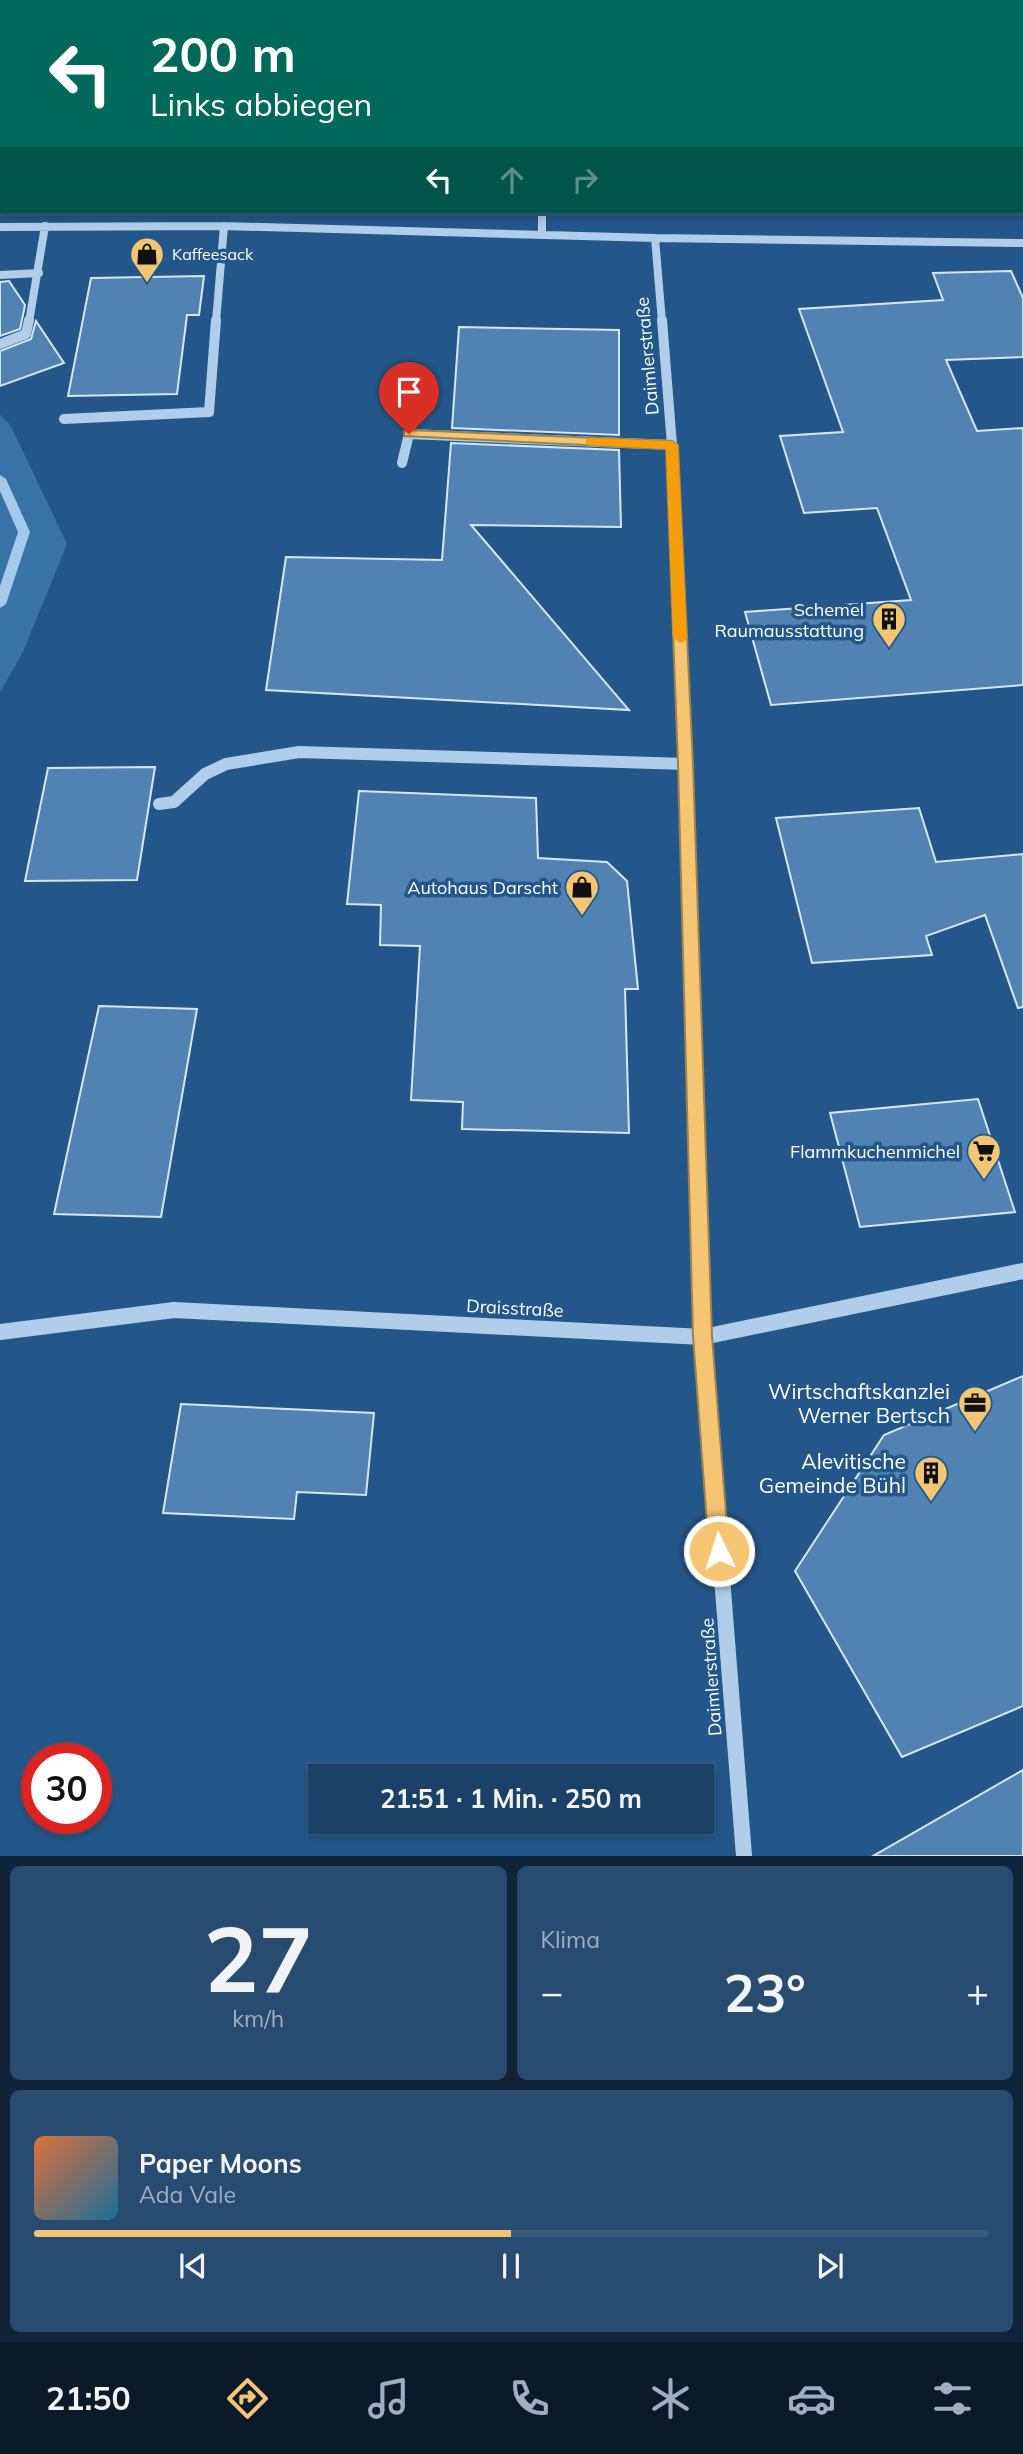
<!DOCTYPE html>
<html lang="de">
<head>
<meta charset="utf-8">
<style>
	:root { --surface:#1b4167; --page:#284c70; --text:#f1f3f6; --muted:#a0afc0; --line:#395a7b; --accent:#f4c673 }
	body { margin:0; font-family:Mulish,sans-serif; background:var(--page); color:var(--text); height:100vh; display:flex; flex-direction:column; font-size:26px; white-space:nowrap }
	* { box-sizing:border-box; margin:0 }
	p { font-size:23px; color:var(--muted) }
	.icon { flex:none; width:38px; height:38px; fill:none; stroke:currentColor; stroke-width:2; stroke-linecap:round; stroke-linejoin:round }
	.map { position:relative; height:1856px; overflow:hidden }
	.sheet { display:flex; flex-direction:column; gap:10px; padding:10px; background:#0f2439; flex:1 }
	.sheet>* { flex:none }
	.banner { position:absolute; left:0px; top:0px; width:1024px; height:214px; box-shadow:0 4px 10px #0003,0 0 0 2px var(--line); background:#00695c; color:#fff; overflow:hidden }
	.speed { position:absolute; left:21px; top:1743px; display:flex; gap:14px; font-size:35px; font-weight:700; text-align:center }
	.speed>* { display:grid; place-content:center; width:91px; height:91px; border-radius:50%; background:var(--surface); box-shadow:0 4px 10px #0003,0 0 0 2px var(--line); line-height:1 }
	.speed .limit { border:10px solid #d22; background:#fff; color:#111 }
	.pin { position:absolute; display:grid; place-items:center; width:60px; height:60px; color:#fff; margin:-72px -30px; border-radius:50% 50% 50% 0; rotate:-45deg; box-shadow:0 0 7px #0007 }
	.pin .icon { rotate:45deg }
	.me { position:absolute; width:77px; margin:-38px; rotate:356deg; stroke-linejoin:round; filter:drop-shadow(0 0 5px #0008) }
	.turn { display:flex; align-items:center; gap:24px; height:147px; padding:0 35px; font-size:32px }
	.turn .icon { width:91px; height:91px; stroke-width:2.5 }
	.turn b { display:block; font-size:49px; line-height:60px }
	.lanes { display:flex; align-items:center; height:66px; padding:0 35px; background:#0003; justify-content:center; gap:35px; direction:ltr }
	.lanes .off { opacity:.35 }
	.big { font-size:52px; font-weight:700; line-height:1.1 }
	.sheet .widget { flex:1; display:flex; flex-direction:column; justify-content:center; gap:10px; min-width:0; padding:0 24px; border-radius:10px; background:var(--page) }
	.sheet .dial { align-items:center; gap:0 }
	.dial b { font-size:91px; line-height:1 }
	.song { display:flex; align-items:center; gap:21px }
	.cover { width:84px; height:84px; border-radius:10px; background:linear-gradient(135deg,hsl(20 70% 55%),hsl(200 70% 35%)) }
	.played { height:7px; border-radius:4px; background:linear-gradient(90deg,var(--accent) 50%,var(--line) 50%) }
	.keys { display:flex; justify-content:space-around; direction:ltr }
	.heat { display:flex; justify-content:space-between; align-items:center; font-size:38px; direction:ltr }
	.sheet .tiles { flex:1; display:grid; gap:10px; grid-template-columns:1fr 1fr }
	.widget:last-child { grid-column:span 2 }
	.trip { position:absolute; left:308px; top:1764px; width:406px; height:70px; border-radius:0px; background:var(--surface); box-shadow:0 4px 10px #0003,0 0 0 2px var(--line); font-weight:700; line-height:70px; text-align:center }
	.tab-bar { display:flex; height:112px; justify-content:space-around; align-items:center; background:#0b1a29; color:var(--muted) }
	.tab-bar .icon { width:49px; height:49px }
	.tab-bar .current { color:var(--accent) }
	.tab-bar b { font-size:32px; color:var(--text) }
	.map>svg:first-child { display:block }
	.green { fill:#3872a6 }
	.lines { fill:none; stroke-linecap:round; stroke-linejoin:round }
	.stream { fill:#a4caeb; fill-rule:evenodd }
	.building { fill:#5083b2; stroke:#d4e7f7; stroke-width:2 }
	.minor-far3 { stroke:#b0ceea; stroke-width:8 }
	.minor-far2 { stroke:#b0ceea; stroke-width:10 }
	.minor-far1 { stroke:#b0ceea; stroke-width:12 }
	.minor { stroke:#b0ceea; stroke-width:16 }
	.major { fill:#f3f8fe; fill-rule:evenodd }
	.route { fill:#f4c673; stroke:#9f814b; stroke-width:2 }
	.slow { fill:#f59e0b }
	.labels { text-anchor:middle; dominant-baseline:central; stroke-width:7; stroke-linejoin:round; paint-order:stroke }
	.far-poi-label { font-size:16px; fill:#fff; stroke:#245789; text-anchor:start }
	.street-label { font-size:18px; fill:#fff; stroke:#245789 }
	.poi-label { font-size:18px; fill:#fff; stroke:#245789; text-anchor:end }
	.near-poi-label { font-size:21px; fill:#fff; stroke:#245789; text-anchor:end }
</style>
</head>
<body>
<div class="map">
<svg width="1023" height="1856" viewBox="0 0 1023 1856">
	<rect width="100%" height="100%" fill="#245789"/>
	<path class="green" d="M0,415L11,426L67,544L23,652L0,692Z"/>
	<g class="lines">
		<path class="stream" d="M235,0H243L234,2Z
			M1022,197H1023V203H1022Z
			M0,475L6,479L30,532L6,604L0,608V586L18,532L0,491Z"/>
	</g>
	<path class="building" d="M1011,271L1023,298V357L946,360L977,431L1023,428V685L771,705L745,612L911,600L877,508L804,513L780,436L843,432L799,309L943,300L933,273Z
		M204,276L199,315H187L177,394L68,396L91,278Z
		M9,281L25,305L23,315L20,329L0,336V282Z
		M36,321L64,363L0,386V351L31,339Z
		M459,327L619,330V435L452,428Z
		M451,443L619,450L621,527L471,525L629,710L266,690L286,557L442,560Z
		M155,767L137,880L25,881L48,768Z
		M359,791L536,798L538,858L607,862L627,881L638,989H625L629,1133L462,1129L463,1102L411,1100L420,946L380,945L381,905L347,904Z
		M919,808L936,862L1023,854V1007L1018,1008L985,915L926,936L932,955L812,963L776,818Z
		M99,1006L197,1009L161,1217L54,1214Z
		M978,1099L1015,1212L860,1227L830,1113Z
		M1023,1376V1706L902,1757L795,1571L884,1435Z
		M181,1404L374,1413L366,1495L297,1492L294,1519L163,1513Z
		M1023,1770V1856H873Z"/>
	<g class="lines">
		<path class="minor-far3" d="M542,212V235
			M0,227L224,226L655,238L1023,243
			M655,238L662,322
			M0,275L39,273
			M29,322L45,226
			M216,322L224,226"/>
		<path class="minor-far2" d="M662,320L672,445L684,723
			M0,344L26,334L29,320
			M64,419L209,412L216,320
			M402,463L409,434L672,445"/>
		<path class="minor-far1" d="M684,722L700,1226
			M159,804L174,802L205,774L226,764L299,752L686,764"/>
		<path class="minor" d="M700,1225L703,1337L744,1856
			M0,1332L174,1310L703,1337L1023,1271"/>
		<path class="major" d="M95,0H116L94,2Z
			M0,13H2L0,20Z"/>
	</g>
	<path class="route" d="M409,430L672,441L678,445L693,764L712,1336L729,1551L726,1558L719,1561L712,1558L709,1551L693,1336L678,764L666,449L404,436V431Z"/>
	<path class="slow" d="M591,438L672,441L678,445L687,638L685,641L680,643L673,638L666,449L586,445V439Z"/>
	<defs>
		<g id="shop-pin" transform="scale(1.75)"><path d="M0 17L-7.5 6A9.5 9.5 0 1 1 7.5 6Z" fill="#f4c673" stroke="#245789"/><path d="M-5-2.5h2.3a2.7 3.5 0 0 1 5.4 0H5L5.5 6h-11ZM-1.5-2.5h3a1.5 2.3 0 0 0-3 0Z" fill="#111"/></g>
		<g id="building-pin" transform="scale(1.75)"><path d="M0 17L-7.5 6A9.5 9.5 0 1 1 7.5 6Z" fill="#f4c673" stroke="#245789"/><path d="M-4-6H4V6H1V3H-1V6H-4ZM-2.5-4.3h1.7v1.8h-1.7ZM.8-4.3h1.7v1.8H.8ZM-2.5-1h1.7V.8h-1.7ZM.8-1h1.7V.8H.8Z" fill="#111"/></g>
		<g id="supermarket-pin" transform="scale(1.75)"><path d="M0 17L-7.5 6A9.5 9.5 0 1 1 7.5 6Z" fill="#f4c673" stroke="#245789"/><path d="M-6-5.5h2.5l.6 2H6L4.5 2H-2.5L-4.4-4H-6ZM-1.5 3.2a1.3 1.3 0 1 0 .1 0ZM3 3.2a1.3 1.3 0 1 0 .1 0Z" fill="#111"/></g>
		<g id="office-pin" transform="scale(1.75)"><path d="M0 17L-7.5 6A9.5 9.5 0 1 1 7.5 6Z" fill="#f4c673" stroke="#245789"/><path d="M-6-3h4V-5.5h4V-3h4V5H-6ZM-1-4.5V-3h2v-1.5ZM-6 0V1H6V0Z" fill="#111"/></g>
	</defs>
	<g fill-rule="evenodd">
		<use href="#shop-pin" x="147" y="254"/>
		<use href="#building-pin" x="889" y="619"/>
		<use href="#shop-pin" x="582" y="887"/>
		<use href="#supermarket-pin" x="984" y="1151"/>
		<use href="#office-pin" x="975" y="1403"/>
		<use href="#building-pin" x="931" y="1473"/>
	</g>
	<g class="labels">
		<g class="far-poi-label">
			<text x="172" y="254">Kaffeesack</text>
		</g>
		<g class="street-label">
			<text transform="translate(647 356) rotate(-95)">Daimlerstraße</text>
			<text transform="translate(515 1308) rotate(3)">Draisstraße</text>
			<text transform="translate(711 1677) rotate(-94)">Daimlerstraße</text>
		</g>
		<g class="poi-label">
			<text x="864" y="609">Schemel<tspan x="864" dy="21">Raumausstattung</tspan></text>
			<text x="558" y="887">Autohaus Darscht</text>
			<text x="960" y="1151">Flammkuchenmichel</text>
		</g>
		<g class="near-poi-label">
			<text x="950" y="1391">Wirtschaftskanzlei<tspan x="950" dy="24">Werner Bertsch</tspan></text>
			<text x="906" y="1461">Alevitische<tspan x="906" dy="24">Gemeinde Bühl</tspan></text>
		</g>
	</g>
</svg>
<div class="speed"><div class="limit">30</div></div>
<div class="pin" style="left:409px;top:434px;background:#d93025"><svg class="icon" aria-label="arrive" viewBox="0 0 24 24"><path d="M6 21V4h12l-3 4 3 4H6"/></svg></div>
<svg class="me" style="left:719px;top:1551px" viewBox="-20 -20 40 40"><circle r="17" fill="#f4c673" stroke="#fff" stroke-width="3"/><path d="M0-11L8 9 0 5-8 9z" fill="#fff"/></svg>
<div class="trip">21:51 · 1 Min. · 250 m</div>
<div class="banner">
<div class="turn"><svg class="icon" aria-label="left" viewBox="0 0 24 24"><path d="M17 20v-9H6M10 6l-5 5 5 5"/></svg><div><b>200 m</b>Links abbiegen</div></div>
<div class="lanes"><svg class="icon" aria-label="left" viewBox="0 0 24 24"><path d="M17 20v-9H6M10 6l-5 5 5 5"/></svg><svg class="icon off" aria-label="ahead" viewBox="0 0 24 24"><path d="M12 20V5M6 11l6-6 6 6"/></svg><svg class="icon off" aria-label="right" viewBox="0 0 24 24"><path d="M7 20v-9h11M14 6l5 5-5 5"/></svg></div>
</div>
</div>
<section class="sheet">
<div class="tiles">
<div class="widget dial"><b>27</b><p>km/h</p></div>
<div class="widget"><p>Klima</p>
<div class="heat"><a>−</a><b class="big">23°</b><a>+</a></div>
</div>
<div class="widget">
<div class="song"><i class="cover"></i><div><b>Paper Moons</b><p>Ada Vale</p></div></div>
<div class="played"></div>
<div class="keys"><svg class="icon" aria-label="previous" viewBox="0 0 24 24"><path d="M18 5L8 12l10 7zM5 5v14"/></svg><svg class="icon" aria-label="pause" viewBox="0 0 24 24"><path d="M8 5v14M16 5v14"/></svg><svg class="icon" aria-label="next" viewBox="0 0 24 24"><path d="M6 5l10 7-10 7zM19 5v14"/></svg></div>
</div>
</div>
</section>
<nav class="tab-bar">
<b>21:50</b>
<svg class="icon current" aria-label="directions" viewBox="0 0 24 24"><path d="M12 3l9 9-9 9-9-9zM9 14v-3h6M13 9l2 2-2 2"/></svg>
<svg class="icon" aria-label="music" viewBox="0 0 24 24"><path d="M9 18V5l10-2v13"/><circle cx="6" cy="18" r="3"/><circle cx="16" cy="16" r="3"/></svg>
<svg class="icon" aria-label="phone" viewBox="0 0 24 24"><path d="M5 4h4l2 5-3 2q2 4 5 5l2-3 5 2v4C11 20 4 13 5 4z"/></svg>
<svg class="icon" aria-label="climate" viewBox="0 0 24 24"><path d="M12 3v18M4 7l16 10M4 17L20 7"/></svg>
<svg class="icon" aria-label="car" viewBox="0 0 24 24"><path d="M5 17H2v-5l4-1 3-4h7l3 4 3 1v5h-3M9 17h6M6 11h13"/><circle cx="7" cy="17" r="2"/><circle cx="17" cy="17" r="2"/></svg>
<svg class="icon" aria-label="filters" viewBox="0 0 24 24"><path d="M4 7h16M4 17h16"/><circle cx="9" cy="7" r="2"/><circle cx="15" cy="17" r="2"/></svg>
</nav>
</body>
</html>
